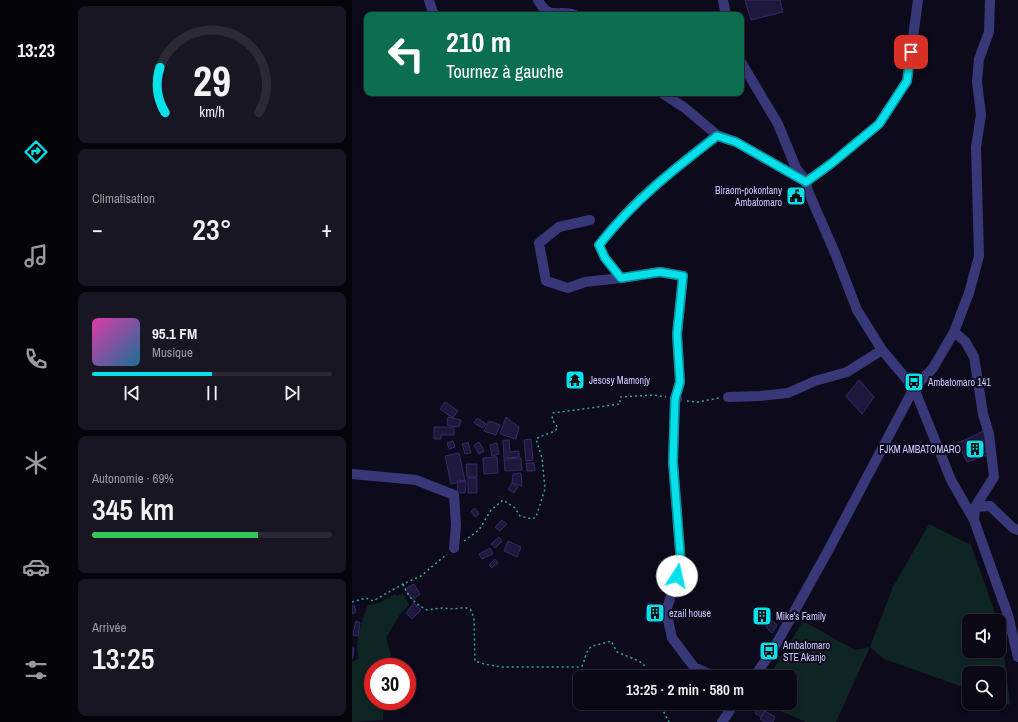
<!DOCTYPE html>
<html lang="fr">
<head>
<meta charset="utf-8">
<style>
	:root { --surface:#0a0814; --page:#181622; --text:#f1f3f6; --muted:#999aa0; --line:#2a2934; --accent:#06e0eb }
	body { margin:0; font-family:"Archivo Narrow",sans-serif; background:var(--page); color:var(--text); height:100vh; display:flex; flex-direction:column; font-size:15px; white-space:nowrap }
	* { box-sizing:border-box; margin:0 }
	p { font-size:13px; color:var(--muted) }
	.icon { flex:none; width:22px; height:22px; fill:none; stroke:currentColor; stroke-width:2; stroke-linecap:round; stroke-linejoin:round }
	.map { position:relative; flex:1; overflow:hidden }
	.details { display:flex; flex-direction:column; gap:6px; padding:6px; background:#06040b; width:280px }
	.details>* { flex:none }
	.hud { position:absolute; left:12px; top:12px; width:380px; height:84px; border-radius:8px; box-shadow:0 2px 6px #0003,0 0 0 1px var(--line); background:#0b6e4f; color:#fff; overflow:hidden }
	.tools { position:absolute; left:610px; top:614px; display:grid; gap:8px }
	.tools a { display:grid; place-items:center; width:44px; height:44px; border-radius:8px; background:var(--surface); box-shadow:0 2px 6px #0003,0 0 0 1px var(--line); font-size:20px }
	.speed { position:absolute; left:12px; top:658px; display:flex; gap:8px; font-size:20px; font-weight:700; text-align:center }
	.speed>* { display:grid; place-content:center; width:52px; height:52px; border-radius:50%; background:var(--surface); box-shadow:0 2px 6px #0003,0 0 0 1px var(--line); line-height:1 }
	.speed .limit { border:6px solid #d22; background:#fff; color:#111 }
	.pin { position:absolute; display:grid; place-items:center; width:34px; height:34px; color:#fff; margin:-17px; border-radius:8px; box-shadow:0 2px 6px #0006 }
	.me { position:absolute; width:44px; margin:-22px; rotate:10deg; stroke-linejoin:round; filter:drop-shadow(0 0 3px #0008) }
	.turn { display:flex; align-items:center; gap:14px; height:84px; padding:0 16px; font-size:18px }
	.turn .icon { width:52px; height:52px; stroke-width:2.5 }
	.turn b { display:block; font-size:28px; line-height:34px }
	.big { font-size:30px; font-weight:600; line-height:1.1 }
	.details .card { flex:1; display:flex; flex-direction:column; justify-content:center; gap:6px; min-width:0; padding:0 14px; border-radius:8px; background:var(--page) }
	.details .dial { align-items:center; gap:0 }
	.dial svg { height:104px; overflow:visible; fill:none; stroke:var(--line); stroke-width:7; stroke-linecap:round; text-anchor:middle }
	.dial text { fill:var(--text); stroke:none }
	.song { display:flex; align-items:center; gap:12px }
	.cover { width:48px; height:48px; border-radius:6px; background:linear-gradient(135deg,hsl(320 70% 55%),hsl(200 70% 35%)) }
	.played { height:4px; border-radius:2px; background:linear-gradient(90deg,var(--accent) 50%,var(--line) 50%) }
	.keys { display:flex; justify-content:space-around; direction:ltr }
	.heat { display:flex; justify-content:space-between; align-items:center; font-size:22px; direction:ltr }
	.charge { height:6px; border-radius:3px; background:linear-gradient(90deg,#34c759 69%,var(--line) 0) }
	.trip { position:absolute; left:221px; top:670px; width:224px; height:40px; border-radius:8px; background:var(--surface); box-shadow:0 2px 6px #0003,0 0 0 1px var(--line); font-weight:600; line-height:40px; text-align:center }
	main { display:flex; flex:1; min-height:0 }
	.tab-bar { display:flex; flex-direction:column; width:72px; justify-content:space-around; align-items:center; background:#040308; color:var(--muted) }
	.tab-bar .icon { width:28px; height:28px }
	.tab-bar .on { color:var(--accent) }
	.tab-bar b { font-size:18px; color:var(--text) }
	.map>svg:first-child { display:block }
	.green { fill:#0f2523 }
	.building { fill:#1d183c; stroke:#342b67 }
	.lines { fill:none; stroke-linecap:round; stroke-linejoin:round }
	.path { stroke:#30a99c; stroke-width:1.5; stroke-dasharray:2 3; stroke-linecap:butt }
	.minor { stroke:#383879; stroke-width:10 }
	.route-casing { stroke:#049299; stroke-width:10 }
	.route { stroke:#06e0eb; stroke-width:7 }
	.labels { text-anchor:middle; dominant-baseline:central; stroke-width:4; stroke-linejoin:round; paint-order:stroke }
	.poi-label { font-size:10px; fill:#cbc7fd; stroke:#0d0b1b; text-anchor:start }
</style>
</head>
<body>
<main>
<nav class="tab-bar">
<b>13:23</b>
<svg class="icon on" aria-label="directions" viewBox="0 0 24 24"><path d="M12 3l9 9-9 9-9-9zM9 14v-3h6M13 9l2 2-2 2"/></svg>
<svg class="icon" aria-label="music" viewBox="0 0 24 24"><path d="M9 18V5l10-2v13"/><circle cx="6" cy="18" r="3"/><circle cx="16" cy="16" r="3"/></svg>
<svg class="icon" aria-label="phone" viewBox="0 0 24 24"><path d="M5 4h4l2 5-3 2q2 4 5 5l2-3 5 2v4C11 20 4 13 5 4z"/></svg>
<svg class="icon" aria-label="climate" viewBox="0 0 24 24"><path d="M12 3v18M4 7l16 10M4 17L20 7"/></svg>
<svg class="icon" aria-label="car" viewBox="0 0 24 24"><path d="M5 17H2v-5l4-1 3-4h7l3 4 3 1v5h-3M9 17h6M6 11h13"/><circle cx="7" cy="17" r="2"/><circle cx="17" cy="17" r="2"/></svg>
<svg class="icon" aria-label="filters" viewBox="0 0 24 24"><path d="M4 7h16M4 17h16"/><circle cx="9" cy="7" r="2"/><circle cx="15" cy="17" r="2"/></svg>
</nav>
<section class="details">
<div class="card dial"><svg viewBox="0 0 100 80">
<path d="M14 69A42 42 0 1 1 86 69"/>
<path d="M14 69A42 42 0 0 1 10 34" stroke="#06e0eb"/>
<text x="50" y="56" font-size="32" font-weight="700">29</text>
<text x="50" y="72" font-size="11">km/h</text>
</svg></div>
<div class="card"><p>Climatisation</p>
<div class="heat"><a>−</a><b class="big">23°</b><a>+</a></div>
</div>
<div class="card">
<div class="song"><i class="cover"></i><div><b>95.1 FM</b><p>Musique</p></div></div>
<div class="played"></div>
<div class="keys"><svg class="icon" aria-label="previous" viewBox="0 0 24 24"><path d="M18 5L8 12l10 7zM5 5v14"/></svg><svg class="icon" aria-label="pause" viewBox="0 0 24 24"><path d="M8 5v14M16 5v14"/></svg><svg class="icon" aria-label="next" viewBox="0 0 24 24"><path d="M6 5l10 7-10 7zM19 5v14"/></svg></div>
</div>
<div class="card"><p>Autonomie · 69%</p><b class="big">345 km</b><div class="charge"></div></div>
<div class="card"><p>Arrivée</p><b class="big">13:25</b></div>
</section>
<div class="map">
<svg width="666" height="722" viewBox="0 0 666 722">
	<rect width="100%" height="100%" fill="#0d0b1b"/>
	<path class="green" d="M577,524L619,545L646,621H617V651H647V624L649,628L658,705L647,701V673H617V689L532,659L518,647L484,722H454L411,703H438V677H417L451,621L503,650L518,647L541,587Z
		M51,593L57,605L48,614L34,638L39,655L32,667H21V701H32L31,720L0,722V662L7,658C2,643 10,619 16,605L27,603L43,594L45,596Z"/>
	<path class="building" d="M393,0H428L431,12L399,20Z
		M507,380L522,397L510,414L494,396Z
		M93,402L106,411L101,418L88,409Z
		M96,417L109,420L107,427L95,425Z
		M154,417L167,427L164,439L148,434Z
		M125,418L134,424L131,428L122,423Z
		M137,421L148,425L144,435L132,431Z
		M82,427H102V435H89V439H82Z
		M632,431L638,454L615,462L606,443Z
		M179,439L181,460L174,461L172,440Z
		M151,440H157L158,452L167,451V457L152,458Z
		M101,441L103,447L97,449L95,443Z
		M116,442L119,453L113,454L110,444Z
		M127,442L132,451L127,454L122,445Z
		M145,443L147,454L140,456L138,445Z
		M107,453L113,481L99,484L93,456Z
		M145,457L146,473L132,474L131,458Z
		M169,458L170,470L153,471L152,459Z
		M174,463H182L183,471H175Z
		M114,464H125V477H115Z
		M169,473L170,486L160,483L161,474Z
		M116,478H125V493H116Z
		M106,480L114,481L113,493H105Z
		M160,483L166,487L162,493L156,489Z
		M123,508L127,514L123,517L119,511Z
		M150,520L155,524L148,531L143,527Z
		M147,537L150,541L143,548L139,544Z
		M156,541L169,547L165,557L152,551Z
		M138,548L141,554L130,559L127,554Z
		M143,559L146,563L140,568L137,565Z
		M62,584L68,594L61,600L53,589Z
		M62,603L69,610L60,619L54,613Z
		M296,603L312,607L308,623L293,619Z
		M2,605L4,612L0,614V606Z
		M407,608L418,619L413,625L402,613Z
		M419,620L425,625L420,633L414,627Z
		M4,621L8,623L6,636L1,635Z
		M0,648H2L1,658H0Z
		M406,708L413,711L409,717L403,713Z
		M413,711L423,717L421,722H413L408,719Z"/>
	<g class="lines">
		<path class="path" d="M335,401L346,402L367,398
			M112,541L127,530L139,510L151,500L163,508L168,516L180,519L184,517L193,489L190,458L184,439C192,434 200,434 206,428L200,419L201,413L268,404V397L301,395L314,397
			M51,584C56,597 63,604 75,610L90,608L102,609L107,608H115L119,610L122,619L123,661L132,664L149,667H229L231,665C237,641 239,648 259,641L265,652L287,661L292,665L297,677
			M0,602L14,598L21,601L51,584L69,576L95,554
			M307,703L317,722"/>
		<path class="minor" d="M77,0L81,13L84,15
			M186,0C197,21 206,9 223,15
			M371,0L374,15
			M566,0L555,81L527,124L480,163L454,182L456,191L483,253L505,310L530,350L562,388L599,480L622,520L656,615L666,657
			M389,62L426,124L444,168L451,177
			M310,93L333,108L365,135L384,142L454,182
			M238,220L207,227L187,243L194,281L216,288L233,282L269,278L308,272L331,276L325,335L328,382L323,399
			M269,278L253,258L247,245C282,200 321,170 365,135
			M602,332L613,341L622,357L631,414L637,434L642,477L623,507L622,520
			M376,397L408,396L436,393L463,381L495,372L530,350
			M325,399H323L321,462L329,565L314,611L320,638L342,667L364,677
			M0,474L64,480L102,495L104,525L102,548
			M623,507L638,506L661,528L666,530
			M402,677L422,648L477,549L562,388L581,368L602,332L617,293L627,256L624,147L629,115L625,82L627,59L637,32L638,0
			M370,722L383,703"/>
	</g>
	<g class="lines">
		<g class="route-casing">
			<path id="route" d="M325,576L329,564L321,462L323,399L328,382L325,334L331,276L308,272L269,278L253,258L247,245C282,200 321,170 365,136L384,142L454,182L480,163L527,124L555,81L559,52"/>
		</g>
		<use href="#route" class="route"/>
	</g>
	<defs>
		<g id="civic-square" transform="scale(1)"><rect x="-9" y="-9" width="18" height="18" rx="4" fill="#06e0eb" stroke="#0d0b1b"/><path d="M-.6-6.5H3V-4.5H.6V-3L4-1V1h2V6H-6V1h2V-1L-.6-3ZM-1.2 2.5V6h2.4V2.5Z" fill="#111"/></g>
		<g id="temple-square" transform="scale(1)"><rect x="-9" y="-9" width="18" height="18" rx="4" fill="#06e0eb" stroke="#0d0b1b"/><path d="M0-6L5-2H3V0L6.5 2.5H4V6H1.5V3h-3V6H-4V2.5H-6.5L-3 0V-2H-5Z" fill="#111"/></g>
		<g id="bus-square" transform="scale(1)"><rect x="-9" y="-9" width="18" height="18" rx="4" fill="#06e0eb" stroke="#0d0b1b"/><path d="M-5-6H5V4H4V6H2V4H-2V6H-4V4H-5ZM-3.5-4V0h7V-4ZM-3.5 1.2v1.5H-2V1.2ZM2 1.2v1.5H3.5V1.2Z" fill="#111"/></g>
		<g id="building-square" transform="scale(1)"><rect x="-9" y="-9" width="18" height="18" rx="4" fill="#06e0eb" stroke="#0d0b1b"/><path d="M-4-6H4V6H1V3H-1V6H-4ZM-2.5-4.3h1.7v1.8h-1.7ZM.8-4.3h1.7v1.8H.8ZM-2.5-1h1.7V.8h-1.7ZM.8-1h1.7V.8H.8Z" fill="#111"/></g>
	</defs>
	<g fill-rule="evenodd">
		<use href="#civic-square" x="444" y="196"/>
		<use href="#temple-square" x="223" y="380"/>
		<use href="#bus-square" x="562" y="382"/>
		<use href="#building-square" x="623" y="449"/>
		<use href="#building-square" x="303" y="613"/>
		<use href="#building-square" x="410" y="616"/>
		<use href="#bus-square" x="417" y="651"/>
	</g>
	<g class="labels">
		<g class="poi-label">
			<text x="430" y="190" text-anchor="end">Biraom-pokontany<tspan x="430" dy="12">Ambatomaro</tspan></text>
			<text x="237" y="380">Jesosy Mamonjy</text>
			<text x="576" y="382">Ambatomaro 141</text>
			<text x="609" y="449" text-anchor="end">FJKM AMBATOMARO</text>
			<text x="317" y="613">ezail house</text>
			<text x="424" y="616">Mike's Family</text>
			<text x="431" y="645">Ambatomaro<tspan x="431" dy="12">STE Akanjo</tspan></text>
		</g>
	</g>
</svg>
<div class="tools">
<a><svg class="icon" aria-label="sound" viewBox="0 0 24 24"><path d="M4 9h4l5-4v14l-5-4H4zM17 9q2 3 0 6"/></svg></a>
<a><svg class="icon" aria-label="search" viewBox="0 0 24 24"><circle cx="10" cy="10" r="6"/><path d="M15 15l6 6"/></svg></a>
</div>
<div class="speed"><div class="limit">30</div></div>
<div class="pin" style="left:559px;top:52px;background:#d93025"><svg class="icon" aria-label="arrive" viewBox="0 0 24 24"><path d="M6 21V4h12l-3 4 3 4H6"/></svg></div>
<svg class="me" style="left:325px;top:576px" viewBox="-20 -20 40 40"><circle r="19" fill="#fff"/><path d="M0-13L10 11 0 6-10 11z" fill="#06e0eb"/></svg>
<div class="trip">13:25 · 2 min · 580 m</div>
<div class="hud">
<div class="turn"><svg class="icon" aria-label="left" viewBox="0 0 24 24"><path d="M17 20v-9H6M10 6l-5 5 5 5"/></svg><div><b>210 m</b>Tournez à gauche</div></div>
</div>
</div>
</main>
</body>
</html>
